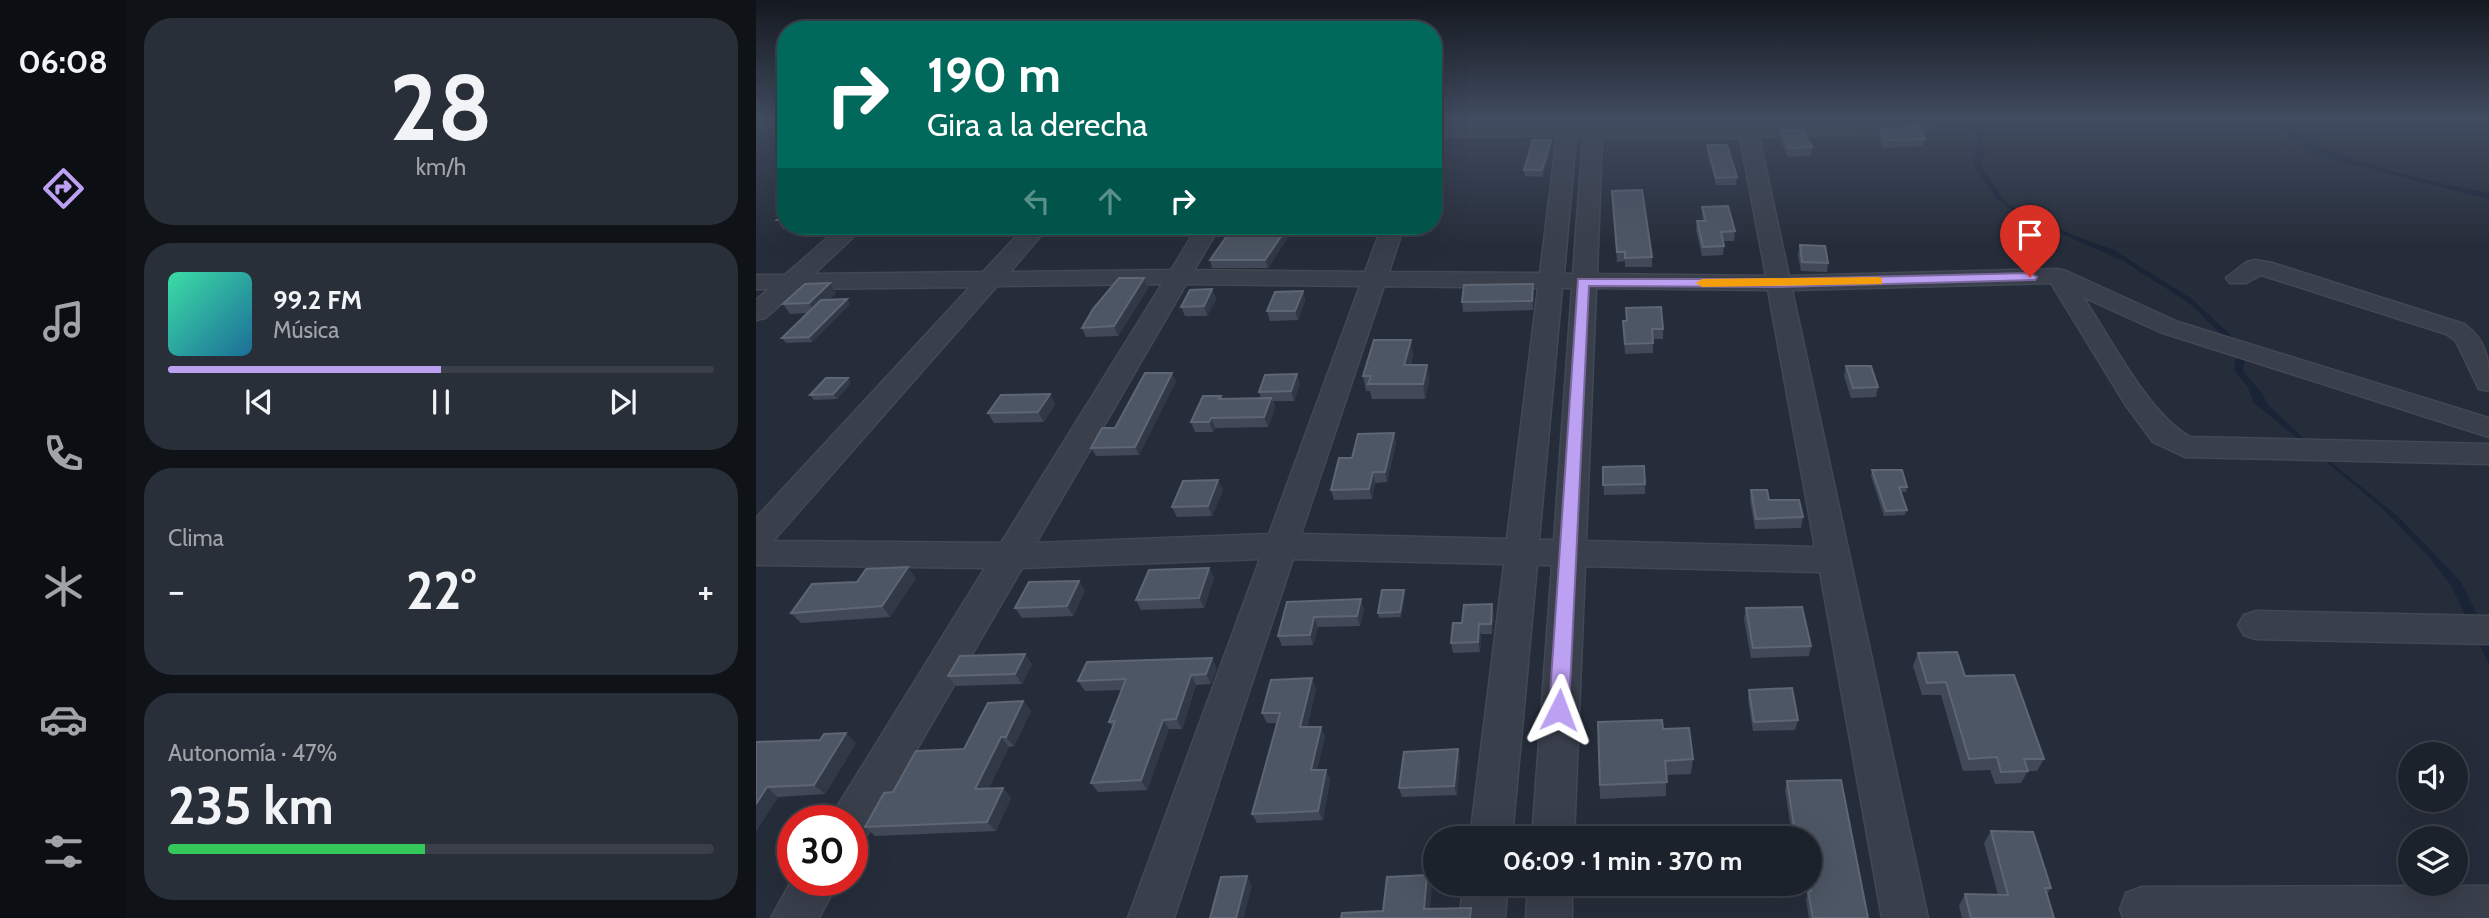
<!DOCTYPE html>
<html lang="es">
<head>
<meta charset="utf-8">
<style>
	:root { --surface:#1c222c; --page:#292f38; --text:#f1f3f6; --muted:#a0a4a9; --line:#3a3f48; --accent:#bca0f2 }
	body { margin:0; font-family:Cabin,sans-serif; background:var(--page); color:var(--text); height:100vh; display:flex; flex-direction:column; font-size:26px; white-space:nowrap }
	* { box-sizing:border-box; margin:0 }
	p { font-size:23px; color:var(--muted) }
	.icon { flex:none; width:38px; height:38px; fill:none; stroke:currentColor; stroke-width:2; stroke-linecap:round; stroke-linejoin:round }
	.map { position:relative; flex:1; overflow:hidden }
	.drawer { display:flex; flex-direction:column; gap:18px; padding:18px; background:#0f1318; width:630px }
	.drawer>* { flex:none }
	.banner { position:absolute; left:21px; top:21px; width:665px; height:214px; border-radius:28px; box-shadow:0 7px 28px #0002,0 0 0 2px var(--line); background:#00695c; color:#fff; overflow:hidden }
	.tools { position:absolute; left:1642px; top:742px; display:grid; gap:14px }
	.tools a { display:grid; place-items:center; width:70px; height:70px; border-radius:50%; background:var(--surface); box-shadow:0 7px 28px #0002,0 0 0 2px var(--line); font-size:35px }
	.speed { position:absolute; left:21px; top:805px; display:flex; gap:14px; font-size:35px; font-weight:700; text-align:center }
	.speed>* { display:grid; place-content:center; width:91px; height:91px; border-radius:50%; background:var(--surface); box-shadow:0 7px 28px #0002,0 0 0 2px var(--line); line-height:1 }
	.speed .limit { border:10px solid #d22; background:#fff; color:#111 }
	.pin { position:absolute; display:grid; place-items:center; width:60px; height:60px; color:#fff; margin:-72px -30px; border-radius:50% 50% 50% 0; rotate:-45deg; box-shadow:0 0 7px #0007 }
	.pin .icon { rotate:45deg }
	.me { position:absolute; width:77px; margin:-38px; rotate:3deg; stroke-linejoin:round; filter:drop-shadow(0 0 5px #0008) }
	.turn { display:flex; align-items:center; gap:24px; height:147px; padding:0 35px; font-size:32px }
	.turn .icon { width:91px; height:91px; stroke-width:2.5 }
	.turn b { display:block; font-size:49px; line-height:60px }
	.lanes { display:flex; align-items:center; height:66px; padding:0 35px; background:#0003; justify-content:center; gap:35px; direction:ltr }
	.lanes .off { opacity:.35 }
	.big { font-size:52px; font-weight:700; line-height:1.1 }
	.drawer .tile { flex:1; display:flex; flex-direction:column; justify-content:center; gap:10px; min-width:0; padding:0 24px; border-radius:28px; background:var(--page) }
	.drawer .dial { align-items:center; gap:0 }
	.dial b { font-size:91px; line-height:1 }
	.song { display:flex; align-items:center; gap:21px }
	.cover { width:84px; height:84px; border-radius:10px; background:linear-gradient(135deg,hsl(160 70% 55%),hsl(200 70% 35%)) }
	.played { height:7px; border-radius:4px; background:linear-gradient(90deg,var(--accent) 50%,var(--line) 50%) }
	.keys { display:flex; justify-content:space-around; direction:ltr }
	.heat { display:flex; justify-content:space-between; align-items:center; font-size:38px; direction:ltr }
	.charge { height:10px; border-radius:5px; background:linear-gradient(90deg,#34c759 47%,var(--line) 0) }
	.trip { position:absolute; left:667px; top:826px; width:399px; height:70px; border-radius:35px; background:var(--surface); box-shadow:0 7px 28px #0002,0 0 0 2px var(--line); font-weight:700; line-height:70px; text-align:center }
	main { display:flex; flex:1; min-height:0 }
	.menu { display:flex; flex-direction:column; width:126px; justify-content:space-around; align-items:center; background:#0b0e12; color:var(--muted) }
	.menu .icon { width:49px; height:49px }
	.menu .selected { color:var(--accent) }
	.menu b { font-size:32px; color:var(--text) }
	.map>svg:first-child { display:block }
	.water { fill:#1a2437 }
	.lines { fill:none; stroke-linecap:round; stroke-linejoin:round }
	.minor-casing { stroke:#424854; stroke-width:3 }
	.minor { fill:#393f4b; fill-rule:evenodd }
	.wall { fill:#414958 }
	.shaded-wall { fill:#313947 }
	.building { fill:#4d5664; stroke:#5e6573; stroke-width:2 }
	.route { fill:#bca0f2; stroke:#7a689d; stroke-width:2 }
	.slow { fill:#f59e0b }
</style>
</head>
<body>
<main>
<nav class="menu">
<b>06:08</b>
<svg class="icon selected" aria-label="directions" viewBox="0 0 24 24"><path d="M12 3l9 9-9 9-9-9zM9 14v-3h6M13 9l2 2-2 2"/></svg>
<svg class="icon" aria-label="music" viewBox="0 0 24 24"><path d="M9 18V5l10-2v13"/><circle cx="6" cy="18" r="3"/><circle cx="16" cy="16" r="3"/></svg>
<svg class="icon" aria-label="phone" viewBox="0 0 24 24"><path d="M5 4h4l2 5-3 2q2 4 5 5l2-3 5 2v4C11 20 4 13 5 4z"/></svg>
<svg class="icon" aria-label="climate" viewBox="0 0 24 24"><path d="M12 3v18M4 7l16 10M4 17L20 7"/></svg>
<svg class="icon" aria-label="car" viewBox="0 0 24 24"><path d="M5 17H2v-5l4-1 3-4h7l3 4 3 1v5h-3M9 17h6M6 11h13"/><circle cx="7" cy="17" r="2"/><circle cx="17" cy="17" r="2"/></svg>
<svg class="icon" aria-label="filters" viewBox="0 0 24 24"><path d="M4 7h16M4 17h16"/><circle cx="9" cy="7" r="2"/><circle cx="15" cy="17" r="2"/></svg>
</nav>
<section class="drawer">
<div class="tile dial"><b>28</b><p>km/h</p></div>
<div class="tile">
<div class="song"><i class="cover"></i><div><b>99.2 FM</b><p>Música</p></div></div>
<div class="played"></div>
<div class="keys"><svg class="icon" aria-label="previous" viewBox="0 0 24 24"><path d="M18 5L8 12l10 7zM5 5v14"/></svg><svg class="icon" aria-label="pause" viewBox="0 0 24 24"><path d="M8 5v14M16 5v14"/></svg><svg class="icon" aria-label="next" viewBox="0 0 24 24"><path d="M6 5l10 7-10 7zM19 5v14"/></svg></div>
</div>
<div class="tile"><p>Clima</p>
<div class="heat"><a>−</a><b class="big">22°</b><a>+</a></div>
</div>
<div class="tile"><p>Autonomía · 47%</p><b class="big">235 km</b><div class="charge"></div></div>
</section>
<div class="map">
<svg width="1733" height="918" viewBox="0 0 1733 918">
	<rect width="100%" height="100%" fill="#262d3a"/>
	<path class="water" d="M1210,118H1218L1224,123L1227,133L1229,154L1225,161L1228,171L1248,200L1259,209L1319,236L1358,250L1436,299L1483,343L1489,357L1487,371L1506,393L1512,405L1568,457L1643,517L1705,582L1733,637V664L1694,584L1673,557L1626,508L1497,402L1492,387L1478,370L1480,357L1474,343L1433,303L1367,261L1261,214L1240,198L1217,163C1223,143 1227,134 1210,118Z
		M1505,118H1517L1568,148L1605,162L1673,181L1733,193V199L1556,154L1530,131Z"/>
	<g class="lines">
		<g class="minor-casing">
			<path id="minor" d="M981,118H999L1001,126L1163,120L1172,126L1163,132L1003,137L1033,276L1302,269L1310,271L1422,322L1733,418V437L1404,332L1327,297C1354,337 1393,415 1434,437L1733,444V464L1429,457L1397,442L1369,404L1295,283L1036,290L1172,918H1126L1064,572L829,566L818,838H776L796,565H781L756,838H714L748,564L537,559L418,918H372L504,559L266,568L111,835L96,841V821H75L81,807L229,568L0,565V518L214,287L42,289L9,318L0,320V300L13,289H0V275H29L85,226H109L58,274L227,272L270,226H293L254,272L415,270L442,226H464L438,270L609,272L626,226H648L633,272L784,273L801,136H677V124L982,126ZM820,137H827L817,274H808ZM846,137L984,138L1010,276L841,274ZM406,284L245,543L17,541L241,286ZM430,284L604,286L513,534L280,543ZM628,286L782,288L751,539L545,534ZM806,288H816L798,540H783ZM840,288L1012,290L1059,547L830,541Z
				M1499,260L1516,263L1708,324C1733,342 1733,362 1733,391L1723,389L1700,341L1690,334L1505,275L1490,283H1474L1470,278L1491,262Z
				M1500,611L1733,616V644L1500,639L1488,635L1482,625L1488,615Z
				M37,878L83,880L63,918H15Z
				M708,884H752L749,918H703Z
				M772,884H816V918H770Z
				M1733,886V918H1367L1364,909L1370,893L1386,887Z"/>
		</g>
		<use href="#minor" class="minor"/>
	</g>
	<path class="wall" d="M1014,118H1047H1038L1037,122L1017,123Z
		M1115,118H1154L1116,119Z
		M1124,128L1169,139L1167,146L1127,148L1123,136Z
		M1025,130L1056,147L1055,156L1032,157L1024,139Z
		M951,145L981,177L980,185H960L951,152Z
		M795,147L787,177L769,176L768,170Z
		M856,191L896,257V267H869V261L861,262Z
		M946,207L979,231L978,241H967L968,246L967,255L946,256L940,230L941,221H947L946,216Z
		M30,213V226H63L60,229H27L21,220Z
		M478,226H539L512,268H456L454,260Z
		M1044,245L1072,263L1071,272L1045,271L1042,255Z
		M388,278L392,288L362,336L330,337L326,328Z
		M456,289L460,299L451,316H429L425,307Z
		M547,291L549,301L542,320L514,321L511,311Z
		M80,293L73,300L91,299L94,304L56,342L30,343L26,338L51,313L34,314L27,304Z
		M778,293L777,310L707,312L706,302Z
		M867,321L907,329V339H897V353L869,354Z
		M657,354L655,365H671L673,380L669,399H616L614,391H610L607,376Z
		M1090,366L1122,387L1120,397L1095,398L1088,376Z
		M420,381L383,455L340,456L335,448Z
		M95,383L81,399L58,400L54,395Z
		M544,384L538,401H517L519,408L512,427L459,428L457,432H439L435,422L465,396L466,399L505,398L503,392Z
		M294,394L299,404L288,422L238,423L232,413Z
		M638,433L640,443L631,482L619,483L616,499L578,500L575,490L596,458Z
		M847,467L889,484V494L848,495Z
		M1116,470L1151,487L1150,492H1144L1151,510L1149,515L1128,516L1115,476Z
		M467,490L456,516L421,517L416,507Z
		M995,490L1047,517L1045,528L999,529L994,500Z
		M453,568L458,578L448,608L385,610L380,600Z
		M160,578L134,617L45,623L35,613L101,582Z
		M323,581L329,591L317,616L266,618L259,608Z
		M648,590L649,595L645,617L623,618L622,613Z
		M531,602L608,609L604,626L562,627L557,645L526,646L522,636Z
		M990,608L1055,646L1053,656L995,658L988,619Z
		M738,614L736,634H725L724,652L697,653L695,643L706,623Z
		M1162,653L1209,676L1288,759L1281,771H1272L1265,783L1239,784L1234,770L1207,771L1185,695H1166L1157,666Z
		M276,664L266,684L200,686L192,676Z
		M461,668L455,684L440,685L426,729H413L391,790L342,792L335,783L357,727L353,722L366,690L329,691L322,681Z
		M560,688L551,727L569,736L561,770L574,779L567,820L501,823L496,814L521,723H511L506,713Z
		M993,690L1042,720L1039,730L997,731L992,699Z
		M267,701L275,711L258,746L253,747L232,789L247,788L255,798L240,831L119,836L109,827L137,792L208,749Z
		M842,722L907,729L937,759L935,774L910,775V796L844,799Z
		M64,740L100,743L69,794L22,797L0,831V742Z
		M704,759L701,795L646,797L643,788Z
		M1031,781L1112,918H1053L1050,900L1051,894L1049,884H1054V838H1041V835H1036L1029,790Z
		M1235,831L1295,888L1291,894L1298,918H1206L1203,906L1209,894L1242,895L1228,843Z"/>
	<path class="shaded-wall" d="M795,140V147L787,177L786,170Z
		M532,226H539L512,268L509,260Z
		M388,278L392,288L362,336L358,326Z
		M74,283L80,293L59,313L53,303Z
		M777,284L778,293L777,310L776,301Z
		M456,289L460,299L451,316L448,306Z
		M547,291L549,301L542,320L539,311Z
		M91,299L94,304L56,342L53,337Z
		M655,340L657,354L651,380L648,365Z
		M671,365L673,380L669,399L667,384Z
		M416,373L420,381L383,455L379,447Z
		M541,374L544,384L538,401L535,391Z
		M92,378L95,383L81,399L77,394Z
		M294,394L299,404L288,422L282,412Z
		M515,398L519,408L512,427L508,417Z
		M455,418L459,428L457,432L453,422Z
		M638,433L640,443L631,482L629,472Z
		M617,472L619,483L616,499L613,489Z
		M462,480L467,490L456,516L452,506Z
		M152,567L160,578L134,617L126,606Z
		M453,568L458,578L448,608L443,598Z
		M323,581L329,591L317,616L311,606Z
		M648,590L649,595L645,617L644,612Z
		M605,599L608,609L604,626L601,616Z
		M736,604L738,614L736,634L735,624Z
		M558,617L562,627L557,645L554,635Z
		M723,624L725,634L724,652L722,642Z
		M269,654L276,664L266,684L259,674Z
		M456,658L461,668L455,684L450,674Z
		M435,675L440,685L426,729L420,719Z
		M556,678L560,688L548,737L544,727Z
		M267,701L275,711L258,746L250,737Z
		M407,720L413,729L391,790L385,780Z
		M565,727L569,736L559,780L555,770Z
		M90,733L100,743L69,794L58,785Z
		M245,737L253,747L228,799L219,789Z
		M702,749L704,759L701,795L698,786Z
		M570,770L574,779L567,820L562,811Z
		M11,787L22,797L0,831V804Z
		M247,788L255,798L240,831L231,822Z
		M671,875L676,888L673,918L668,909Z
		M491,876L496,885L488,918H480Z"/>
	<path class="building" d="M1163,127L1169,139L1129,140L1124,128Z
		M1025,130H1047L1056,147L1033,148Z
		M777,140H795L786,170H768Z
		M951,145H971L981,177L960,178Z
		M886,190L896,257L869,258V252H861L856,191Z
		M972,206L979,231L965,232L968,246L947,247L941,221H950L946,207Z
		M30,213V220H21Z
		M478,226H532L509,260H454Z
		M1044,245L1069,246L1072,263L1046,262Z
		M363,278H388L358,326L326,328L337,309Z
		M74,283L53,303L27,304L49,284Z
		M777,284L776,301L706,302L708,285Z
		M456,289L448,306L425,307L434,290Z
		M547,291L539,311H511L519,292Z
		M91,299L53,337L26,338L65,300Z
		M905,307L907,329H896L897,343L869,344L867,321H871L870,308Z
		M618,340H655L648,365H671L667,384H612L615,376H607Z
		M1090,366H1115L1122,387L1097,388Z
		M389,373H416L379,447L335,448L346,428H359Z
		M541,374L535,391L503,392L509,375Z
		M70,378H92L77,394L54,395Z
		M294,394L282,412L232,413L245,395Z
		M447,396H465L463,399L515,398L508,417L455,418L453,422H435Z
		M638,433L629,472H617L613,489L575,490L583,458H596L602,434Z
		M888,466L889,484L847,485V467Z
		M1116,470H1146L1151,487H1143L1151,510L1130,511Z
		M462,480L452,506L416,507L427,481Z
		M995,490H1011L1013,500H1043L1047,517L1000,519Z
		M152,567L126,606L35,613L56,584L101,582L110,569Z
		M453,568L443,598L380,600L393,570Z
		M323,581L311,606L259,608L273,582Z
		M626,590H648L644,612L622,613Z
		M605,599L601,616L558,617L554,635L522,636L531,602Z
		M736,604L735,624H723L722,642L695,643L697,623H706L708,605Z
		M1046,607L1055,646L997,648L990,608Z
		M1201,652L1209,676L1258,675L1288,759H1268L1272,771L1245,772L1241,757L1213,759L1190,682L1171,683L1162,653Z
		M269,654L259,674L192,676L204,656Z
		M456,658L450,674L435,675L420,719L407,720L385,780L335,783L359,721L353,722L370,679L322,681L331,662Z
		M556,678L544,727H565L555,770H570L562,811L496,814L524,713H506L515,680Z
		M1036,688L1042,720L998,722L993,690Z
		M267,701L250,737H245L219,789L247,788L231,822L109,827L128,793L137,792L160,751L208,749L232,703Z
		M906,720L907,729L933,728L937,759L909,761L911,782L844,785L842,722Z
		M90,733L58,785L11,787L0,804V742L64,740L68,734Z
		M702,749L698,786L643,788L648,752Z
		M1085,780L1112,918H1057L1052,891H1055L1054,883V838H1045L1043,826H1038L1031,781Z
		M1235,831L1277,832L1295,888H1289L1298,918H1215L1209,894L1252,895Z
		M671,875L668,909L715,908L714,918H585L586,913L627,911L631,877Z
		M491,876L480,918H454L465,877Z"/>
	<linearGradient id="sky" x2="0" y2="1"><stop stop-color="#151920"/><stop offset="0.48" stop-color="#414c60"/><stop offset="1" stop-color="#414c60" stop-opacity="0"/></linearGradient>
	<rect width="1733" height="246" fill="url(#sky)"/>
	<path class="route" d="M1274,273L1281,277L1279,280L1023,287L833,286L813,710L810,716L803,719L796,716L793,710L822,279H1023Z"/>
	<path class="slow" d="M1121,277L1126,278V284L946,287L940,283L946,279Z"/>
</svg>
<div class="tools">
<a><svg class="icon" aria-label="sound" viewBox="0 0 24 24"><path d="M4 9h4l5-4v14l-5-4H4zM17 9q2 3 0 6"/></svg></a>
<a><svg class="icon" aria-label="layers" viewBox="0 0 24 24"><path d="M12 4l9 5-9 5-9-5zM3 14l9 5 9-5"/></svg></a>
</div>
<div class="speed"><div class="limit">30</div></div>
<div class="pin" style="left:1274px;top:277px;background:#d93025"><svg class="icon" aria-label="arrive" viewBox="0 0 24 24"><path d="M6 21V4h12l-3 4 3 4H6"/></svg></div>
<svg class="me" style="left:803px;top:710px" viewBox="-20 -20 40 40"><path d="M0-17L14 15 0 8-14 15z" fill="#bca0f2" stroke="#fff" stroke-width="4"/></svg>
<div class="trip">06:09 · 1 min · 370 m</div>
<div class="banner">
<div class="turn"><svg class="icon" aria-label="right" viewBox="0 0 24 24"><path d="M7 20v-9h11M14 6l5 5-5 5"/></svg><div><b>190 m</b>Gira a la derecha</div></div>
<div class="lanes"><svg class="icon off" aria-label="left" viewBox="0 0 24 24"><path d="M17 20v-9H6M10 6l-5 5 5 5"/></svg><svg class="icon off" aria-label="ahead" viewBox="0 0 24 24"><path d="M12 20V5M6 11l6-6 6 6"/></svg><svg class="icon" aria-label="right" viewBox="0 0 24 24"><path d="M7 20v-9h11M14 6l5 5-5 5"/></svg></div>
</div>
</div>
</main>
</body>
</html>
